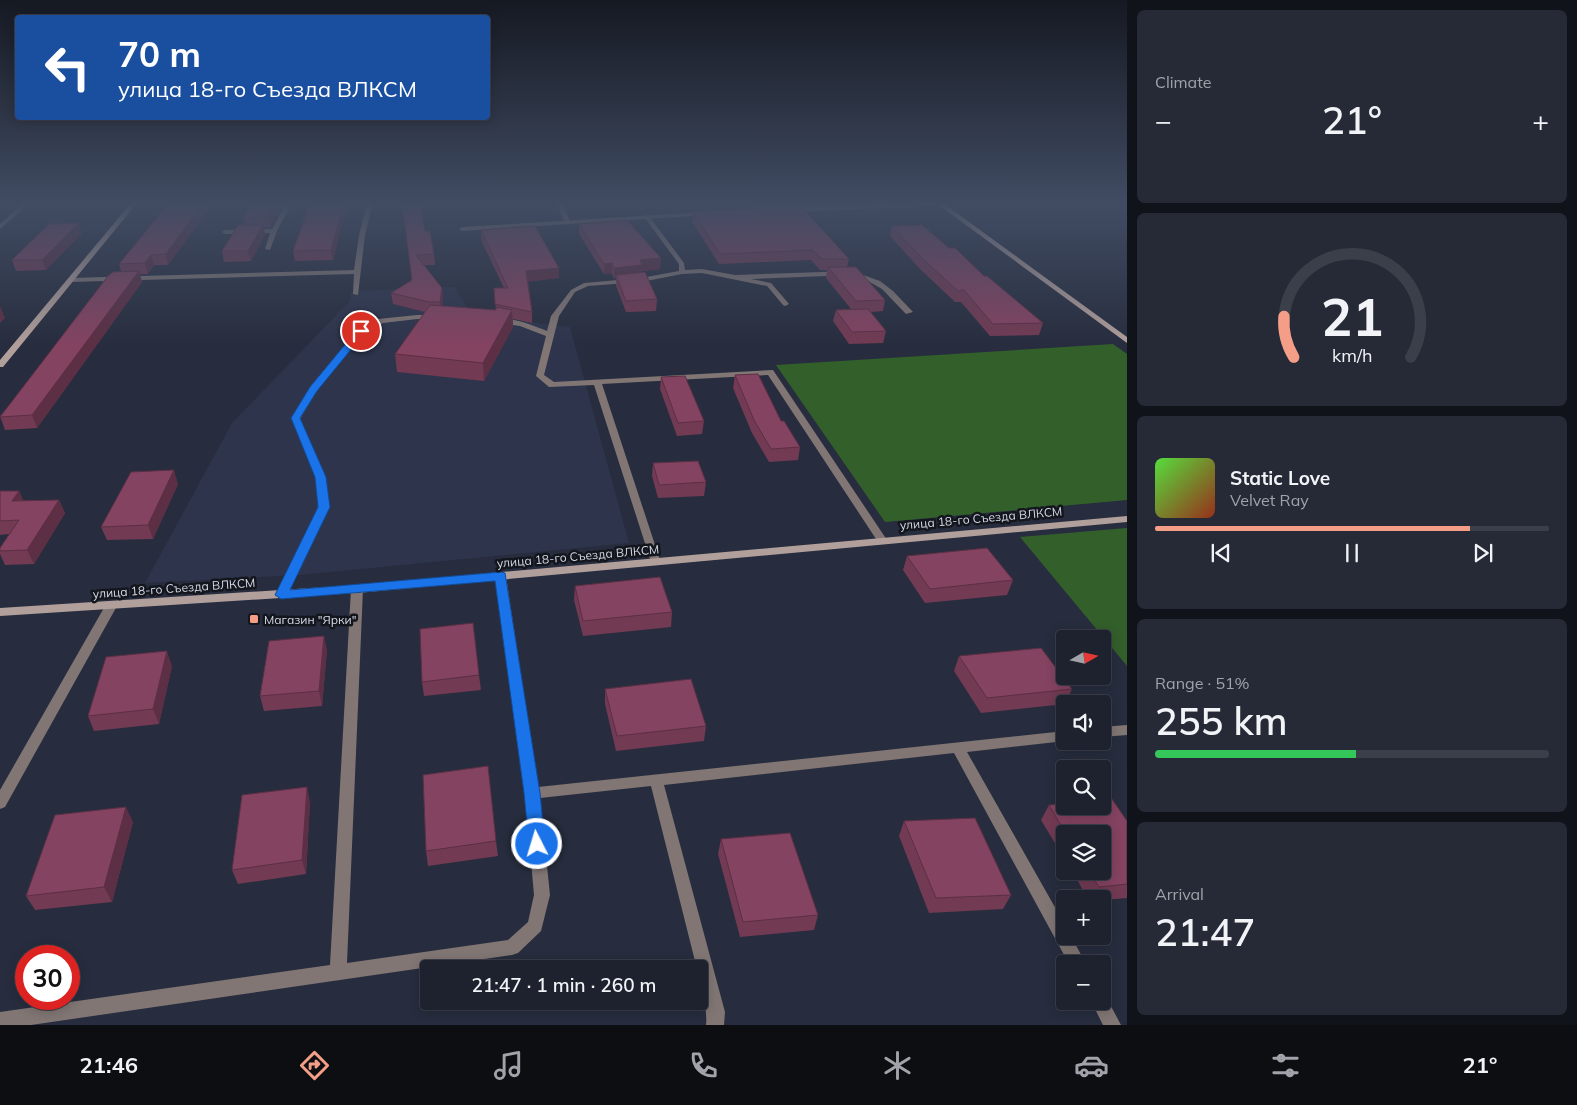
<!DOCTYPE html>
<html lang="en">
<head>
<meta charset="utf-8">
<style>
	:root { --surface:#1d222e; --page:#252a36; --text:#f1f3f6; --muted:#a0a4aa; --line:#3b3f4a; --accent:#f49e88 }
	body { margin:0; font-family:Mulish,sans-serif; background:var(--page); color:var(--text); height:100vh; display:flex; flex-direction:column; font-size:19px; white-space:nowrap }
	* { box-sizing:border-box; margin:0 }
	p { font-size:16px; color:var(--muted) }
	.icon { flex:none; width:28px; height:28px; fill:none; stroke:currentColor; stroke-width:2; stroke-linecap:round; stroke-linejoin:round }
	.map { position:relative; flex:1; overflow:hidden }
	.sheet { display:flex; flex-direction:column; gap:10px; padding:10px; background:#101319; width:450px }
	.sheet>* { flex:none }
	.banner { position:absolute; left:15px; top:15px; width:475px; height:105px; border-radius:5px; box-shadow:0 2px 12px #0003,0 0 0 1px var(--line); background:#1a4fa0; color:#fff; overflow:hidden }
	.needle { width:32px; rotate:81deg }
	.tools { position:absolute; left:1056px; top:630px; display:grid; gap:10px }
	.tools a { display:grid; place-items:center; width:55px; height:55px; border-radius:5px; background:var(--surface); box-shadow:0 2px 12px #0003,0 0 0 1px var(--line); font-size:25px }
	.speed { position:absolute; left:15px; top:945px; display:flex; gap:10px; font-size:25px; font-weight:700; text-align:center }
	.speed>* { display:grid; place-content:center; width:65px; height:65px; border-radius:50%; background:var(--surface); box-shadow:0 2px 12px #0003,0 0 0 1px var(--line); line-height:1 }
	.speed .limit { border:8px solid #d22; background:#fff; color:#111 }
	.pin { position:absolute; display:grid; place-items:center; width:42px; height:42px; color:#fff; margin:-21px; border:2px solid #fff; border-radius:50%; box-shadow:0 1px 5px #0007 }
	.me { position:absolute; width:55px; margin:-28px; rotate:355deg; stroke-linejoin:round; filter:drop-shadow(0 0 4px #0008) }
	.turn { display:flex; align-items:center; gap:18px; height:105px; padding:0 20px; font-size:22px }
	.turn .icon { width:65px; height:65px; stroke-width:2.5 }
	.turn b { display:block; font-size:35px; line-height:42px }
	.big { font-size:38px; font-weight:600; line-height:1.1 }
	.sheet .card { flex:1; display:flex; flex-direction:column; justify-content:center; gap:8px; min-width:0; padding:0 18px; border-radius:8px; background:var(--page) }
	.sheet .dial { align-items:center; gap:0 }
	.dial svg { height:130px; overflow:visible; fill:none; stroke:var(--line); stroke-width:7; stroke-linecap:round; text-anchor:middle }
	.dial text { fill:var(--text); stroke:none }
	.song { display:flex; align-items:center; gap:15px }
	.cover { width:60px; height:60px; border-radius:8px; background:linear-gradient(135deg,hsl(110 70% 55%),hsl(10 70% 35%)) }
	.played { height:5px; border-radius:2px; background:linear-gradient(90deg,var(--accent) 80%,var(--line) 80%) }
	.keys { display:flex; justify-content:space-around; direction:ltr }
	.heat { display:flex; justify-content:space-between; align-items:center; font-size:28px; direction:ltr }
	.charge { height:8px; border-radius:4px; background:linear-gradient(90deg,#34c759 51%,var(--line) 0) }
	.trip { position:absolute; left:420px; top:960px; width:288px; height:50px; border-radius:5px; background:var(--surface); box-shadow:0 2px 12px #0003,0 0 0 1px var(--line); font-weight:600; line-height:50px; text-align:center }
	.menu { display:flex; height:80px; justify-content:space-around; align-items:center; background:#0c0e12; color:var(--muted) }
	.menu .icon { width:35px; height:35px }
	.menu .active { color:var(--accent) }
	.menu b { font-size:22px; color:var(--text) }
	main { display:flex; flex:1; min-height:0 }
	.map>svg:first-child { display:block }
	.built { fill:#2d344b }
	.forest { fill:#335f2b }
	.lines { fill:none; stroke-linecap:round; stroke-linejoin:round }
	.lane { fill:#817674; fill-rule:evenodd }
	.street { fill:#817674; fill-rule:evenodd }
	.secondary { fill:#b19f9b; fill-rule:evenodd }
	.wall { fill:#723a53 }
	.shaded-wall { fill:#5c2f44 }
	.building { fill:#844361; stroke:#5c2f44 }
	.route { fill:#1a73e8; stroke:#114b97 }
	.poi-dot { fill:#f49e88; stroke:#13161d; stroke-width:2 }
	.labels { text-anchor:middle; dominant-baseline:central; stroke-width:5; stroke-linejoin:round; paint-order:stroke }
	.street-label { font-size:12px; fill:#d7dbe7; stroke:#13161d }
	.poi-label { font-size:12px; fill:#d7dbe7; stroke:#13161d; text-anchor:start }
</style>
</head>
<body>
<main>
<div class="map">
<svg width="1127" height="1025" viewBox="0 0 1127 1025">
	<rect width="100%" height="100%" fill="#272d3e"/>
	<path class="built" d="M455,287L471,315L570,327L629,543L300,575L145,583L232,423L350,301L351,291Z"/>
	<path class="forest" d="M1113,344L1127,354V500L885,522L776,365Z
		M1127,528V666L1020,537Z"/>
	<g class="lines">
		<path class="lane" d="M24,203H30L0,229V224Z
			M286,203H292L277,231L270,250L265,249L270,233L225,234L222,232L225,230L272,229Z
			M556,203H562L571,223L570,224L565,223Z
			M647,215L649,216L684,263L685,270L702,269L735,275L852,271L880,281L893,291L913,312L906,314L882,289L868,281L852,275L751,279L771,283L789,304L785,306L783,305L767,286L702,273L682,274L641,282L588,286L575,292L559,316L544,375L554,382L773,370L887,540L886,542H878L768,375L602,384L661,563L660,565H652L594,385L549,387L536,376L546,336L520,326L500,323L496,321C507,314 536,327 547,331L551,316L571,290L584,283L641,278L679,271V264L644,217Z
			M417,315H434L438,317L434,319H417L383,323L364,333L317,390L300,419L325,477L329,507L287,595L285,598H277L275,595L319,507L315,477L292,419L310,387L358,329L378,319Z"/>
		<path class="street" d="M367,203H373L365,235L358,295L353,294L354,274L70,282L67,280L70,278L354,270L359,235Z
			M916,203H957L954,205L792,212L789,210L792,208Z
			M705,212L707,213V215L462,231L459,229L462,227Z
			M501,572L506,576L538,787L1065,731V741L967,752L1065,925V936H1071L1086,964H1069L954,753L664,785L725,1012L724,1025H706C708,1005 699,989 699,969H697L651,786L540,798L550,895L541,931L518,953L512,955L31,1025H0V1012L330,965L351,589L353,586H361L363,589L347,963L508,940L528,922L534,895L525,793L496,576Z
			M111,602L115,603L117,606L5,807L0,809V790L105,606L107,603Z
			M1127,725V735L1102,737V727Z
			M1102,994L1105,995L1121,1025H1103L1091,1001H1102Z"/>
		<path class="secondary" d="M131,203H137L3,367H0V360Z
			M936,203H943L1127,337V343Z
			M1127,516V522L357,593L0,616V608L357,585Z"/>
	</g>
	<path class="wall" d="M169,203H213L168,265H154L148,274H140L142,282L37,428L5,430L0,416L121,271L119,264Z
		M402,203L425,231L434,254L435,265H424L442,288L443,299L442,306L496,310L494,288H504L481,240V230L559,278L528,281L532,312V323L513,319V327L484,381L397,372L395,354L425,312L393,304L391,293L412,281Z
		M749,203H787V205L849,259L847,267L885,300L883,311L871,312L886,331L883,343L849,344L833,321L836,310L851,309L826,278L827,270H820L811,260L719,264L692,222L693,212L763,208H754Z
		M282,205L270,227H264L265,235L251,261L224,262L222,251L245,225L243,218Z
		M342,224L333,260L295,261L293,251Z
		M579,224L661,258L660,269L642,271V273L657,299L656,311L626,312L616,286V278L614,279L612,274H604L579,234Z
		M892,226L949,248L1043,323L1039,335L990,336L961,302H955L920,269L890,236Z
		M82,233L46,270L16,271L12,260Z
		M735,375L781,421L800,447L798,460L769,462L752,433L733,388Z
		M661,377L704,421L702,434L677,436L660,389Z
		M653,463L706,482L704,496L658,498L652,476Z
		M178,484L153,539L107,540L101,527Z
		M0,491H19L23,501L59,500L65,513L34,564L5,565L0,554V548L9,534L0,535Z
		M907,556L1013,580L1007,595L925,603L903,570Z
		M575,586L672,612L671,627L583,636L574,600Z
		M327,650L322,706L264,711L260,696Z
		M959,656L1072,689L1065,704L981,713L954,671Z
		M172,666L159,724L94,731L88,716Z
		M479,675L481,690L424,696L422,682Z
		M605,689L706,726L704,741L616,751L605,704Z
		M310,802L306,874L238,884L232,870Z
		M1049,805L1127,821V898L1102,900V899H1088L1072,871H1102V834H1065V860L1041,820Z
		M904,821L1011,895L1003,909L929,913L899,836Z
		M133,822L112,902L35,910L26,896Z
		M721,839L818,915L814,930L740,937L718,854Z
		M496,841L498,856L428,866L426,851Z"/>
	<path class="shaded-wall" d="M203,203H213L168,265L166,254Z
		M276,203H282V205L270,227L268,217Z
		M345,203H350L342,224L333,260L331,250L341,214Z
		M79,223L82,233L46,270L42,260Z
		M263,225L265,235L251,261L248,251Z
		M151,255L154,265L148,274L145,263Z
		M661,258L660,269L642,271L641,276L616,275V278L614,279V268L640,260Z
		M612,263V274H604V264Z
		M559,268V278L527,282L526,271Z
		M139,271L142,282L37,428L32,415Z
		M442,288L443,299L441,314L440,302Z
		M0,306L5,318L0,323Z
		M512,310L513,327L484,381L483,363Z
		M174,470L178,484L153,539L148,525Z
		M19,491L25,504L12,501Z
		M59,500L65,513L34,564L27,550Z
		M324,636L327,650L322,706L319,691Z
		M167,651L172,666L159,724L153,709Z
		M307,787L310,802L306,874L302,860Z
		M126,807L133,822L112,902L104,887Z"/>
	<path class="building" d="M169,203H203L166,254L151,255L145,263L119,264Z
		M253,203H276L268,217L243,218Z
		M310,203H345L341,214L331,250L293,251Z
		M402,203H420L425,231H430L434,254L416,255L442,288L440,302H429L391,293L412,280Z
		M799,204L849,259H822L813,250L720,254L693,212L766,208L763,205Z
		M627,220L661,258L640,260L642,265L614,268L612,263L604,264L579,224Z
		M79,223L42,260H12L49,224Z
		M238,225H263L248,251H222Z
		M922,225L949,248H955L984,276H987L1043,323L993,324L964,290L958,291L923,259L892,226Z
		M535,226L559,268L526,271L532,312L495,304L494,288H508L481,230Z
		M828,267H856L885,300L856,301Z
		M139,271L32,415L0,417L108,276L113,272Z
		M645,272L657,299L626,301L616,275Z
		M430,305L496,310V307L512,310L483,363L395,354Z
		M868,309L886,331L852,332L836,310Z
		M758,374L781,421H784L800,447L771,449L754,420L735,375Z
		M685,376L704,421L678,423L661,377Z
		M698,461L706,482L659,485L653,463Z
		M174,470L148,525L101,527L131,472Z
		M0,491H19L12,501L59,500L27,550L0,551V548L19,520L0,521Z
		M987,548L1013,580L930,589L907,556Z
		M660,577L672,612L583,621L575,586Z
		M473,623L479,675L422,682L420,629Z
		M324,636L319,691L260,696L269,641Z
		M1041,648L1072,689L987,698L959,656Z
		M167,651L153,709L88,716L106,657Z
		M691,679L706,726L617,736L605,689Z
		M488,766L496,841L426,851L423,775Z
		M307,787L302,860L232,870L242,795Z
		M1112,799L1127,821V884L1099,887L1089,871H1102V834H1066L1049,805L1065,804V806H1102V800Z
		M126,807L104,887L26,896L55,815Z
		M975,818L1011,895L936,898L904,821Z
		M790,833L818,915L743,922L721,839Z"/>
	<linearGradient id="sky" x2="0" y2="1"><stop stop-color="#151922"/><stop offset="0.59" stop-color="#414c63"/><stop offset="1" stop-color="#414c63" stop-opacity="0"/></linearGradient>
	<rect width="1127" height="346" fill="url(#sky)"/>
	<path class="route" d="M358,329L366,331L317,391L300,418L326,477L330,507L290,590L501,572L505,573L540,793L545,844L543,849L537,851L531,849L529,844L524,793L495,581L281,599L275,595L318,507L315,477L291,418L310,387Z"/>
	<rect class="poi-dot" x="249" y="614" width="10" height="10" rx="2.5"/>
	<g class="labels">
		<g class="street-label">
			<text transform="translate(981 518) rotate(-5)">улица 18-го Съезда ВЛКСМ</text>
			<text transform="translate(578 556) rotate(-5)">улица 18-го Съезда ВЛКСМ</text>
			<text transform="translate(174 588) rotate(-4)">улица 18-го Съезда ВЛКСМ</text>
		</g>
		<g class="poi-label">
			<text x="264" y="619">Магазин "Ярки"</text>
		</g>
	</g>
</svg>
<div class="tools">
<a><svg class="needle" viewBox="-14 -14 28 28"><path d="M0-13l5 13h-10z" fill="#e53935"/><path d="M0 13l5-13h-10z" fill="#a0a4aa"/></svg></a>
<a><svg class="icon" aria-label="sound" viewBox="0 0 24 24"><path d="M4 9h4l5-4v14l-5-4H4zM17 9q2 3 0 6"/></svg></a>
<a><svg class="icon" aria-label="search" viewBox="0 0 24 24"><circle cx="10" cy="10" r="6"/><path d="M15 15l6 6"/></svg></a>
<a><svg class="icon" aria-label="layers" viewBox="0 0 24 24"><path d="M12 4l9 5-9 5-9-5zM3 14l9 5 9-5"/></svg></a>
<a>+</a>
<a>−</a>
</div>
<div class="speed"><div class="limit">30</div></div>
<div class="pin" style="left:361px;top:331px;background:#d93025"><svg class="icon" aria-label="arrive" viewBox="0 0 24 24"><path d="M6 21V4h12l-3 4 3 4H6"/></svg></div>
<svg class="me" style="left:537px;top:844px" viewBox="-20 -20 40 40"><circle r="17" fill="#1a73e8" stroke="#fff" stroke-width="3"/><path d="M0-11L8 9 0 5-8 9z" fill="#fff"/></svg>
<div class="trip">21:47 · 1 min · 260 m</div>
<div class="banner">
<div class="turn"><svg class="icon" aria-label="left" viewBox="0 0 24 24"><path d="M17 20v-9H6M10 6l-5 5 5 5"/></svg><div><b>70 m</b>улица 18-го Съезда ВЛКСМ</div></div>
</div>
</div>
<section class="sheet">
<div class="card"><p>Climate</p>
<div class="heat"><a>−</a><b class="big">21°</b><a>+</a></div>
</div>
<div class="card dial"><svg viewBox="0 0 100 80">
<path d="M14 69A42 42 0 1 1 86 69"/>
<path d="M14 69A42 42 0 0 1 8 44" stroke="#f49e88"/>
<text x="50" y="56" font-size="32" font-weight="700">21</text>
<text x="50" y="72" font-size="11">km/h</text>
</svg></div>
<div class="card">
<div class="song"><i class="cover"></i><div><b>Static Love</b><p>Velvet Ray</p></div></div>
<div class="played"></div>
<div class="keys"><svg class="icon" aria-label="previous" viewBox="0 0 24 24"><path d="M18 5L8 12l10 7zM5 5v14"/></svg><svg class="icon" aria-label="pause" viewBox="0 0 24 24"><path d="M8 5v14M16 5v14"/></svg><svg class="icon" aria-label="next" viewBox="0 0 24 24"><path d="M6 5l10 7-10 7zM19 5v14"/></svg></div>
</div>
<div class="card"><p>Range · 51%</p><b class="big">255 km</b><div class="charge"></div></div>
<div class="card"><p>Arrival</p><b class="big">21:47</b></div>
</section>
</main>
<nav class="menu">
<b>21:46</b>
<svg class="icon active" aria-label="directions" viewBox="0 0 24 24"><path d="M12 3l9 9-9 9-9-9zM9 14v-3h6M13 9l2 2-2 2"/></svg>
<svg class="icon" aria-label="music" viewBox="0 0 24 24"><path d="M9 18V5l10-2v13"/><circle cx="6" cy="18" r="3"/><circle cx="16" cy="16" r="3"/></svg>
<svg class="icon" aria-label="phone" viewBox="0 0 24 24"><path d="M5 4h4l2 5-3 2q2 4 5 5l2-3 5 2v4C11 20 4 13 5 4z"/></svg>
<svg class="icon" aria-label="climate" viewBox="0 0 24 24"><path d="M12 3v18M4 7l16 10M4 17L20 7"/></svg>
<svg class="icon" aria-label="car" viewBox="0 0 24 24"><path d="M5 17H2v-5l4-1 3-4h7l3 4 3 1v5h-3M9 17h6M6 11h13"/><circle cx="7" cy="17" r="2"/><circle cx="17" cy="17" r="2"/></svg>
<svg class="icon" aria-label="filters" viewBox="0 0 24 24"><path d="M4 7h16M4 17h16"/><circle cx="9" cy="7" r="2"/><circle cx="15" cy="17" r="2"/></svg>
<b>21°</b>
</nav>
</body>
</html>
